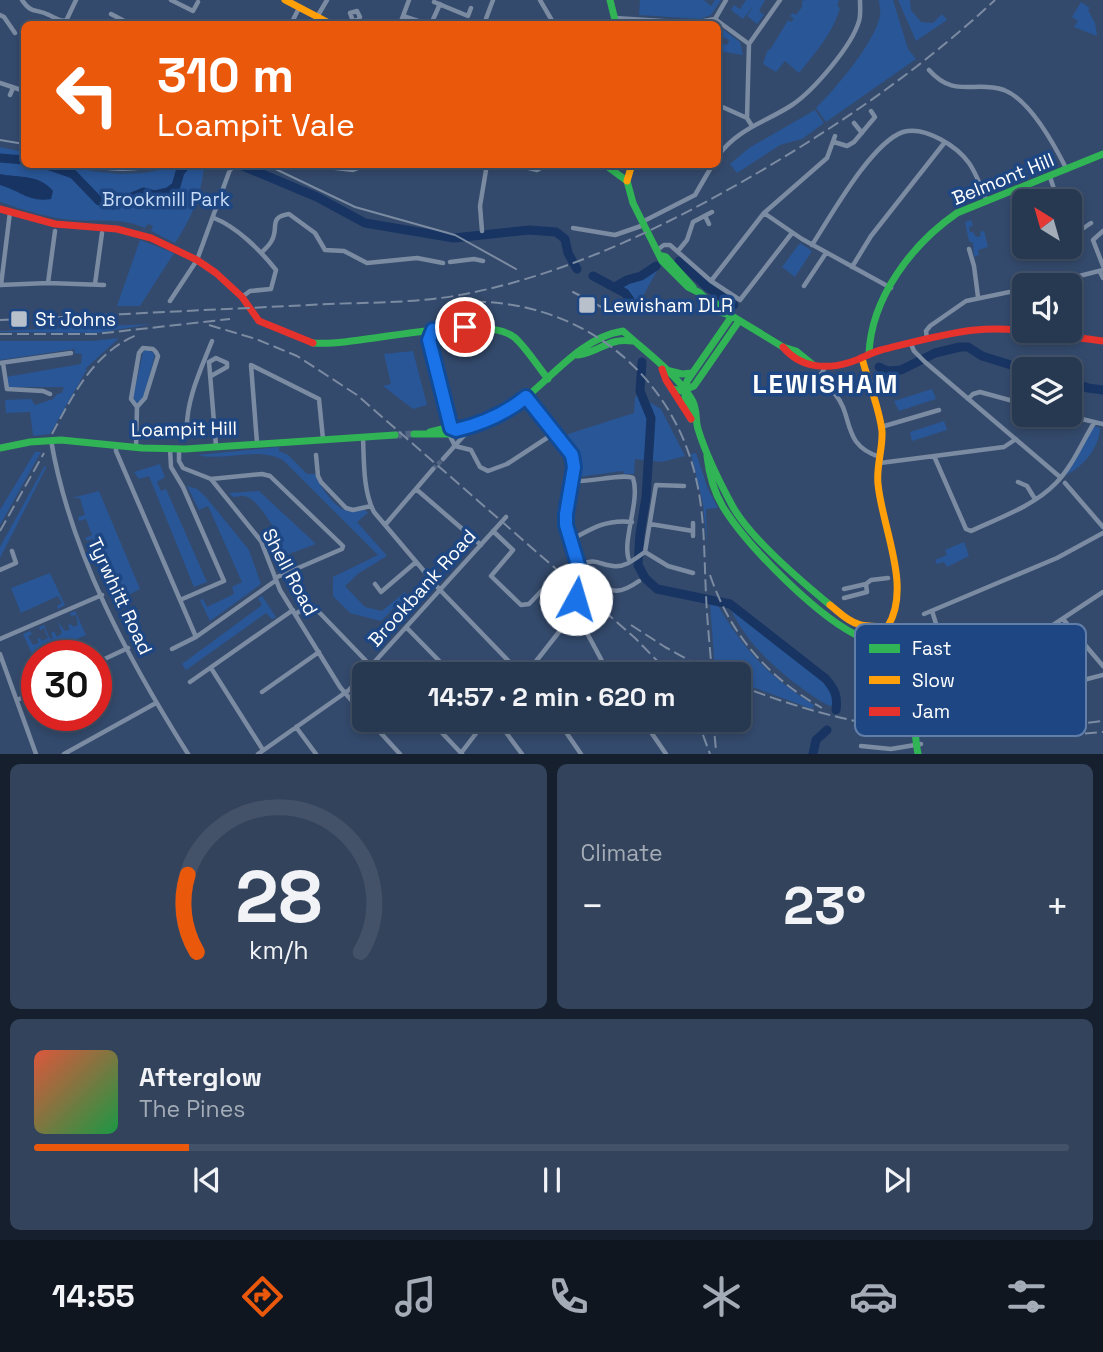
<!DOCTYPE html>
<html lang="en">
<head>
<meta charset="utf-8">
<style>
	:root { --surface:#273851; --page:#33435b; --text:#f1f3f6; --muted:#a4acb7; --line:#435268; --accent:#ea580c }
	body { margin:0; font-family:"Space Grotesk",sans-serif; background:var(--page); color:var(--text); height:100vh; display:flex; flex-direction:column; font-size:26px; white-space:nowrap }
	* { box-sizing:border-box; margin:0 }
	p { font-size:23px; color:var(--muted) }
	.icon { flex:none; width:38px; height:38px; fill:none; stroke:currentColor; stroke-width:2; stroke-linecap:round; stroke-linejoin:round }
	.map { position:relative; height:754px; overflow:hidden }
	.panel { display:flex; flex-direction:column; gap:10px; padding:10px; background:#151f2d; flex:1 }
	.panel>* { flex:none }
	.banner { position:absolute; left:21px; top:21px; width:700px; height:147px; border-radius:10px; box-shadow:0 4px 10px #0003,0 0 0 2px var(--line); background:#ea580c; color:#fff; overflow:hidden }
	.needle { width:46px; rotate:323deg }
	.fabs { position:absolute; left:1012px; top:189px; display:grid; gap:14px }
	.fabs a { display:grid; place-items:center; width:70px; height:70px; border-radius:10px; background:var(--surface); box-shadow:0 4px 10px #0003,0 0 0 2px var(--line); font-size:35px }
	.speed { position:absolute; left:21px; top:640px; display:flex; gap:14px; font-size:35px; font-weight:700; text-align:center }
	.speed>* { display:grid; place-content:center; width:91px; height:91px; border-radius:50%; background:var(--surface); box-shadow:0 4px 10px #0003,0 0 0 2px var(--line); line-height:1 }
	.speed .limit { border:10px solid #d22; background:#fff; color:#111 }
	.pin { position:absolute; display:grid; place-items:center; width:60px; height:60px; color:#fff; margin:-30px; border:4px solid #fff; border-radius:50%; box-shadow:0 2px 7px #0007 }
	.me { position:absolute; width:77px; margin:-38px; rotate:6deg; stroke-linejoin:round; filter:drop-shadow(0 0 5px #0008) }
	.turn { display:flex; align-items:center; gap:24px; height:147px; padding:0 21px; font-size:32px }
	.turn .icon { width:91px; height:91px; stroke-width:2.5 }
	.turn b { display:block; font-size:49px; line-height:60px }
	.big { font-size:52px; font-weight:800; line-height:1.1 }
	.panel .card { flex:1; display:flex; flex-direction:column; justify-content:center; gap:10px; min-width:0; padding:0 24px; border-radius:10px; background:var(--page) }
	.panel .dial { align-items:center; gap:0 }
	.dial svg { height:182px; overflow:visible; fill:none; stroke:var(--line); stroke-width:7; stroke-linecap:round; text-anchor:middle }
	.dial text { fill:var(--text); stroke:none }
	.song { display:flex; align-items:center; gap:21px }
	.cover { width:84px; height:84px; border-radius:10px; background:linear-gradient(135deg,hsl(10 70% 55%),hsl(140 70% 35%)) }
	.played { height:7px; border-radius:4px; background:linear-gradient(90deg,var(--accent) 15%,var(--line) 15%) }
	.keys { display:flex; justify-content:space-around; direction:ltr }
	.heat { display:flex; justify-content:space-between; align-items:center; font-size:38px; direction:ltr }
	.panel .tiles { flex:1; display:grid; gap:10px; grid-template-columns:1fr 1fr }
	.card:last-child { grid-column:span 2 }
	.trip { position:absolute; left:352px; top:662px; width:399px; height:70px; border-radius:10px; background:var(--surface); box-shadow:0 4px 10px #0003,0 0 0 2px var(--line); font-weight:800; line-height:70px; text-align:center }
	.menu { display:flex; height:112px; justify-content:space-around; align-items:center; background:#101620; color:var(--muted) }
	.menu .icon { width:49px; height:49px }
	.menu .active { color:var(--accent) }
	.menu b { font-size:32px; color:var(--text) }
	.map>svg:first-child { display:block }
	.green { fill:#295696 }
	.water { fill:#173463 }
	.lines { fill:none; stroke-linecap:round; stroke-linejoin:round }
	.river { stroke:#173463; stroke-width:9 }
	.street-tunnel { stroke:#526582; stroke-width:4.5; stroke-dasharray:4.5 2; stroke-linecap:butt }
	.highway-tunnel { stroke:#526582; stroke-width:7; stroke-dasharray:7 3.5; stroke-linecap:butt }
	.street { stroke:#7b8ba2; stroke-width:4.5 }
	.fast { stroke:#30b455; stroke-width:7 }
	.slow { stroke:#ff9f0a; stroke-width:7 }
	.jam { stroke:#e5322d; stroke-width:7 }
	.tram { stroke:#7b8ba2; stroke-width:2 }
	.rail { stroke:#7b8ba2; stroke-width:2; stroke-dasharray:12 5; stroke-linecap:butt }
	.route-casing { stroke:#114b97; stroke-width:18 }
	.route { stroke:#1a73e8; stroke-width:12 }
	.poi-dot { fill:#b8c0cc; stroke:#1d4683; stroke-width:2.5 }
	.labels { text-anchor:middle; dominant-baseline:central; stroke-width:7; stroke-linejoin:round; paint-order:stroke }
	.street-label { font-size:19px; fill:#fff; stroke:#1d4683 }
	.park-label { font-size:19px; fill:#c8dcf7; stroke:#1d4683 }
	.poi-label { font-size:19px; fill:#fff; stroke:#1d4683; text-anchor:start }
	.district-label { font-size:26px; font-weight:bold; letter-spacing:2px; fill:#fff; stroke:#1d4683 }
	.key { fill:#1d4683; stroke:#617ea8; stroke-width:2 }
	.key-label { font-size:19px; fill:#fff }
</style>
</head>
<body>
<div class="map">
<svg width="1103" height="754" viewBox="0 0 1103 754">
	<rect width="100%" height="100%" fill="#344a6c"/>
	<path class="green" d="M640,0H704L711,6L715,0H721L711,15L700,19L639,15Z
		M746,0H765L759,11L764,15L757,24L747,16L754,5L743,19L731,10L734,5L740,9Z
		M805,0H839L837,6L840,8C833,33 815,53 799,73L785,61L776,72L763,64L768,49L770,50L788,20L791,22L794,19L790,16L793,13L796,15L802,7V1Z
		M879,0H893L908,49L916,59L826,122L816,108C838,86 874,43 880,16C881,11 879,5 879,0Z
		M898,0H910L911,10L921,22L933,23L942,14L947,20L916,41Z
		M1081,2L1090,8L1088,10L1095,23L1097,36L1074,27L1078,21L1072,17Z
		M720,27L740,42L743,55L718,51L719,42L727,45L729,40L718,35Z
		M815,110L824,123L802,139L780,145L737,173L730,164L749,148Z
		M0,147L24,152V164L71,165L91,171L119,174L144,173L186,165H211L204,168C201,196 191,219 175,243L151,231L153,226L148,224L145,228C119,216 91,223 63,219C43,216 21,209 0,202Z
		M971,220L973,226L969,227L970,232H973L976,237L981,236L980,232L984,231L988,247L978,250L979,255L974,257L973,243L969,241L965,222Z
		M140,240L174,253L140,306H117Z
		M800,243L812,251L795,277L782,267Z
		M655,265L658,269L642,298L631,301L611,290L614,284Z
		M152,324L97,333L0,332V331Z
		M119,338L85,369H87L50,434L33,436L30,412L6,413L5,400L31,399L35,405L53,399L57,394L62,393L64,387H8L6,377L81,364L82,354L74,353L75,349L0,360V341H92Z
		M147,349L155,354L143,400L136,403L133,397L143,352Z
		M413,351L427,405L413,409L383,386L391,384L384,354Z
		M932,389L936,399L899,411L894,401Z
		M638,395L661,409L685,456L662,462L635,459L634,474H624L623,471L578,477L579,455L568,438V434L634,413L635,397Z
		M944,421L947,430L912,441L910,432Z
		M1094,426L1100,428C1099,449 1082,468 1064,476Z
		M279,447V451L288,455L307,474H315C320,486 335,509 348,511C354,513 359,510 365,510L368,513L357,522L387,556L359,573L345,586L365,607L382,611L405,592L407,595L381,621L350,613L333,596V577L378,555L283,460C255,446 226,462 197,455Z
		M35,452H41L0,525V510Z
		M696,453L708,489L718,508L706,509L707,545L703,504L691,454Z
		M160,464L165,477L157,482L161,491L166,489L207,582L194,587L149,476L139,479L134,472Z
		M47,466L0,558V547L44,467Z
		M187,486L197,489L205,496L249,550L261,584L210,621L200,600L203,599L207,607L234,594L232,587L242,582L208,506L199,510Z
		M99,491L140,589L115,602L114,600L120,597L113,581L106,584L104,581L111,577L103,561L96,564L94,558L100,555L93,539L87,541L85,538L92,535L86,519L79,521L78,517L85,515L80,498H72Z
		M259,491L316,544L275,559L272,552L283,545C276,533 259,498 244,496C241,495 237,497 233,497L229,493Z
		M964,542L969,556L947,567L944,562L937,564L935,560L947,555L945,550Z
		M50,573L65,605L58,609L57,606L62,603L58,596L21,613L11,588Z
		M262,596L276,617L272,619L266,613L186,670L182,664L262,605L258,598Z
		M710,603L717,604C744,650 769,677 814,705L812,709L739,682L738,674H721L715,671Z
		M731,610L827,683L833,696L834,704L830,706L822,702C786,678 751,651 731,610Z
		M75,611L86,635L34,658L23,634L30,631L32,634L28,636L33,645L39,643L37,639L40,638L42,641L48,638L44,628L40,630L39,627L44,625L50,639L53,638L51,633L54,631L57,637L62,633L58,622L65,631L70,630L68,625L71,624L73,627L78,625L76,615L71,616L70,613Z"/>
	<path class="water" d="M0,174C20,178 39,174 53,191L51,199C29,203 19,190 0,185Z"/>
	<g class="lines">
		<path class="river" d="M0,158L24,160
			M44,164L73,174L99,201L113,205L144,192L155,195L168,192L176,186L180,172L187,164
			M238,164L317,197L365,223L454,238L529,230L556,232L565,239L568,253L577,269
			M679,261L706,286L734,305
			M593,276L625,293L630,300
			M615,287L627,280L641,276L656,266
			M642,362L640,391L651,418L646,497L640,534L638,565L645,578L657,589L730,604L826,679C835,690 838,696 836,710
			M879,367L888,371L901,370L935,353L960,347H968L982,356L1024,369
			M1069,381L1088,388L1103,390
			M813,754L816,740L827,730"/>
		<path class="street-tunnel" d="M433,469L443,459"/>
		<path class="highway-tunnel" d="M395,435L414,434"/>
		<path class="street" d="M22,0C32,15 36,8 49,15C56,18 57,21 66,21
			M171,0L193,11L198,2
			M540,0L554,24
			M434,2L468,16L471,8
			M111,14L130,24
			M0,15L4,17L15,33
			M403,16L418,21L431,22
			M317,17L327,0
			M615,18L693,23L715,19L726,0
			M715,19L749,44
			M66,21L76,0
			M291,24L299,8
			M351,24L353,21L358,20L360,17L357,11L350,13L353,21
			M400,24L409,0
			M431,24L440,4
			M484,24L493,0
			M749,44L747,118L752,126
			M749,44L780,0
			M929,70C955,99 973,80 1004,90C1030,100 1055,146 1067,170
			M0,83L24,91
			M10,95L13,88
			M718,105L747,118
			M854,123L862,133
			M834,142L847,146L854,142L875,117L871,111
			M718,156C737,129 766,122 792,105C813,91 852,46 859,21C861,15 860,7 860,0
			M303,164L353,170L358,168L359,164
			M513,164L537,170L547,164
			M219,165L231,169
			M1050,177L1058,201
			M764,213L802,239L891,288
			M705,216L709,224
			M214,218C237,227 261,251 276,270L271,289L250,291L242,297
			M642,222L695,195L713,164
			M573,228L615,235L644,225
			M1069,229L1072,236L1091,223
			M482,231L480,206L487,164
			M1103,231L1093,240L1103,266
			M812,245C831,216 871,143 903,132C916,128 929,133 940,139C970,155 975,171 987,202
			M969,249L974,266L978,297
			M657,250L664,245H670L711,281L740,300L792,233
			M678,251L687,240L693,222L712,212
			M261,253C265,249 270,245 272,240C279,228 268,217 289,214L315,233L325,250L344,251L367,263L417,258L443,263
			M450,262L474,259L483,261
			M852,267L871,236L945,142
			M1100,272L1103,278
			M711,281L764,213L827,158L835,136
			M48,283L55,231
			M95,284L102,233
			M0,285L48,283L104,285
			M1,285L10,212
			M1044,285L1103,270
			M804,286L826,253
			M170,301L197,260L232,164
			M927,339L926,331L930,326L966,301L1024,289
			M911,344L914,351L925,362L1060,477
			M209,362L216,446
			M209,362L216,358L227,363V367L211,376
			M0,363L71,353
			M3,363L7,389L43,391L50,394
			M825,367L822,373L816,378V382C822,389 829,388 835,394C854,416 841,445 880,457
			M968,399L973,394L980,392L1024,404
			M1065,415L1103,424
			M881,427L939,410
			M187,433C185,402 201,369 212,341
			M450,436L455,446L471,450L480,467L488,471L507,464L556,432
			M363,437C364,461 363,491 374,512L440,590L521,674
			M51,440C70,552 128,659 188,754
			M257,443L251,365L319,399L323,439
			M116,446V451L196,637
			M136,448L137,407L131,399L139,353L143,348L153,349L156,352L158,356L145,398L137,407
			M170,449L171,467L183,487L224,581L180,600
			M179,449V461L183,468L211,479L262,474L270,476L343,546L342,549L275,578
			M316,455L318,476L321,482L346,508L353,510L371,506
			M934,456L966,529L971,531C999,518 1034,506 1056,483C1072,467 1082,442 1094,423
			M443,459L468,431
			M880,463L1004,447L1016,439
			M211,479L261,541L280,590L340,687L364,715
			M571,481C588,483 623,473 633,478C641,501 620,544 630,562
			M1018,482L1027,486L1035,499
			M1065,483L1103,527
			M416,489L481,545
			M693,523V536
			M650,524L693,531
			M385,525L433,469
			M493,531L513,550L491,576L521,605L529,604L548,584H552L575,604
			M571,540C592,528 607,519 632,522
			M645,552L656,485L684,486
			M645,552L668,566L693,573
			M579,564C601,558 594,564 613,566C625,568 636,558 645,552
			M0,570L16,563L12,551
			M582,578C609,587 612,600 639,581
			M375,584L381,592L416,562
			M844,589L866,584
			M844,598L867,592L866,584L871,580L888,578
			M932,611L960,699L965,705
			M295,614L308,607L316,609L371,666
			M924,614L1057,558L1103,533
			M570,618L587,633L609,674
			M1063,619L1103,666
			M406,627L452,674
			M0,639L102,595
			M172,649L196,637L275,581
			M0,654L36,754
			M96,663L128,648
			M374,663L385,674
			M211,668L263,750
			M526,674L570,618L582,578L566,525L567,501L574,467L572,455L526,397
			M190,682L293,610
			M262,692L319,652
			M17,700L37,691
			M965,705L975,708L1103,675
			M368,719L400,754
			M429,719L462,754
			M496,719L522,754
			M557,719L581,754
			M642,719L666,754
			M917,726L939,722L953,715L978,692L1006,656L1103,592
			M296,727L316,754
			M861,746L891,749L921,744
			M461,753L487,719
			M64,754L156,703
			M258,754L349,690L506,517"/>
		<path class="fast" d="M610,0L616,24
			M604,164L627,181L633,203L662,261L688,287L700,293L720,312L732,316
			M662,256L666,257L693,287
			M711,301L730,311L732,316
			M426,332L451,428
			M313,343C361,347 478,311 514,337C525,346 539,368 548,379
			M869,354C871,298 912,244 957,213L1103,154
			M578,355C601,352 606,338 632,341
			M666,370L682,374L692,373
			M672,389L682,391L694,386L739,321
			M691,419L685,397L687,381L732,316L783,347L796,351L812,364
			M430,432L442,429L456,430
			M414,434H452L456,430C475,426 495,419 512,408C548,384 578,338 623,331C646,352 674,372 691,398C698,408 695,419 698,429C706,455 720,483 733,507C750,537 802,582 830,605
			M0,448L30,442L61,440L142,448L185,449L395,435
			M707,456C709,474 714,492 723,507C747,546 821,621 863,638C873,642 885,641 895,642
			M895,642C917,674 911,718 918,754"/>
		<path class="slow" d="M285,0L331,24
			M627,181L632,164
			M862,358C868,382 879,406 882,431C883,449 876,466 878,484C882,527 912,587 888,626
			M830,605C839,612 847,621 858,624C879,631 901,617 906,648C907,654 908,658 906,664"/>
		<path class="jam" d="M0,209L55,224L117,229L151,238L197,260L216,273L242,297L259,321L313,343
			M783,347C800,368 826,370 851,362C861,359 870,353 881,350C909,343 946,333 975,330C1017,326 1062,336 1103,341
			M662,369L666,380L691,419"/>
		<path class="tram" d="M0,140L24,144
			M81,164C109,172 136,172 164,164
			M265,164L355,207L455,235L516,269
			M573,292L607,310"/>
		<path class="rail" d="M457,302C573,295 673,369 697,483C705,520 704,557 706,594C707,621 710,647 712,674
			M0,320C103,315 206,310 309,305C357,302 406,304 454,296C563,277 665,227 759,172C844,122 923,67 995,0
			M209,325L256,339L297,356L357,395L635,638L670,674
			M0,334H96L230,319
			M52,434C73,395 94,352 137,335
			M0,531L44,453
			M710,575C730,634 767,677 822,708
			M631,625L665,647L714,674
			M738,685C814,715 892,734 974,733C1017,732 1060,726 1103,721
			M697,719L710,754
			M713,719L716,750
			M1068,735L1103,732"/>
	</g>
	<g class="lines">
		<g class="route-casing">
			<path id="route" d="M465,327L433,330L429,340L451,428L456,430C482,424 505,414 526,397L572,455L574,467L566,514V525L582,578L576,599"/>
		</g>
		<use href="#route" class="route"/>
	</g>
	<g class="poi-dot">
		<rect x="578" y="296" width="18" height="18" rx="3.5"/>
		<rect x="10" y="310" width="18" height="18" rx="3.5"/>
	</g>
	<g class="labels">
		<g class="street-label">
			<text transform="translate(1003 179) rotate(-22)">Belmont Hill</text>
			<text transform="translate(184 429) rotate(-1)">Loampit Hill</text>
			<text transform="translate(290 572) rotate(62)">Shell Road</text>
			<text transform="translate(422 588) rotate(-48)">Brookbank Road</text>
			<text transform="translate(120 596) rotate(65)">Tyrwhitt Road</text>
		</g>
		<g class="park-label">
			<text x="166" y="199">Brookmill Park</text>
		</g>
		<g class="poi-label">
			<text x="603" y="305">Lewisham DLR</text>
			<text x="35" y="319">St Johns</text>
		</g>
		<g class="district-label">
			<text x="826" y="384">LEWISHAM</text>
		</g>
	</g>
	<rect x="855" y="624" width="231" height="112" rx="10" class="key"/>
	<rect x="869" y="644" width="31" height="9" fill="#30b455"/>
	<rect x="869" y="676" width="31" height="8" fill="#ff9f0a"/>
	<rect x="869" y="707" width="31" height="9" fill="#e5322d"/>
	<g class="key-label">
		<text x="912" y="655">Fast</text>
		<text x="912" y="687">Slow</text>
		<text x="912" y="718">Jam</text>
	</g>
</svg>
<div class="fabs">
<a><svg class="needle" viewBox="-14 -14 28 28"><path d="M0-13l5 13h-10z" fill="#e53935"/><path d="M0 13l5-13h-10z" fill="#a4acb7"/></svg></a>
<a><svg class="icon" aria-label="sound" viewBox="0 0 24 24"><path d="M4 9h4l5-4v14l-5-4H4zM17 9q2 3 0 6"/></svg></a>
<a><svg class="icon" aria-label="layers" viewBox="0 0 24 24"><path d="M12 4l9 5-9 5-9-5zM3 14l9 5 9-5"/></svg></a>
</div>
<div class="speed"><div class="limit">30</div></div>
<div class="pin" style="left:465px;top:327px;background:#d93025"><svg class="icon" aria-label="arrive" viewBox="0 0 24 24"><path d="M6 21V4h12l-3 4 3 4H6"/></svg></div>
<svg class="me" style="left:576px;top:599px" viewBox="-20 -20 40 40"><circle r="19" fill="#fff"/><path d="M0-13L10 11 0 6-10 11z" fill="#1a73e8"/></svg>
<div class="trip">14:57 · 2 min · 620 m</div>
<div class="banner">
<div class="turn"><svg class="icon" aria-label="left" viewBox="0 0 24 24"><path d="M17 20v-9H6M10 6l-5 5 5 5"/></svg><div><b>310 m</b>Loampit Vale</div></div>
</div>
</div>
<section class="panel">
<div class="tiles">
<div class="card dial"><svg viewBox="0 0 100 80">
<path d="M14 69A42 42 0 1 1 86 69"/>
<path d="M14 69A42 42 0 0 1 10 35" stroke="#ea580c"/>
<text x="50" y="56" font-size="32" font-weight="700">28</text>
<text x="50" y="72" font-size="11">km/h</text>
</svg></div>
<div class="card"><p>Climate</p>
<div class="heat"><a>−</a><b class="big">23°</b><a>+</a></div>
</div>
<div class="card">
<div class="song"><i class="cover"></i><div><b>Afterglow</b><p>The Pines</p></div></div>
<div class="played"></div>
<div class="keys"><svg class="icon" aria-label="previous" viewBox="0 0 24 24"><path d="M18 5L8 12l10 7zM5 5v14"/></svg><svg class="icon" aria-label="pause" viewBox="0 0 24 24"><path d="M8 5v14M16 5v14"/></svg><svg class="icon" aria-label="next" viewBox="0 0 24 24"><path d="M6 5l10 7-10 7zM19 5v14"/></svg></div>
</div>
</div>
</section>
<nav class="menu">
<b>14:55</b>
<svg class="icon active" aria-label="directions" viewBox="0 0 24 24"><path d="M12 3l9 9-9 9-9-9zM9 14v-3h6M13 9l2 2-2 2"/></svg>
<svg class="icon" aria-label="music" viewBox="0 0 24 24"><path d="M9 18V5l10-2v13"/><circle cx="6" cy="18" r="3"/><circle cx="16" cy="16" r="3"/></svg>
<svg class="icon" aria-label="phone" viewBox="0 0 24 24"><path d="M5 4h4l2 5-3 2q2 4 5 5l2-3 5 2v4C11 20 4 13 5 4z"/></svg>
<svg class="icon" aria-label="climate" viewBox="0 0 24 24"><path d="M12 3v18M4 7l16 10M4 17L20 7"/></svg>
<svg class="icon" aria-label="car" viewBox="0 0 24 24"><path d="M5 17H2v-5l4-1 3-4h7l3 4 3 1v5h-3M9 17h6M6 11h13"/><circle cx="7" cy="17" r="2"/><circle cx="17" cy="17" r="2"/></svg>
<svg class="icon" aria-label="filters" viewBox="0 0 24 24"><path d="M4 7h16M4 17h16"/><circle cx="9" cy="7" r="2"/><circle cx="15" cy="17" r="2"/></svg>
</nav>
</body>
</html>
